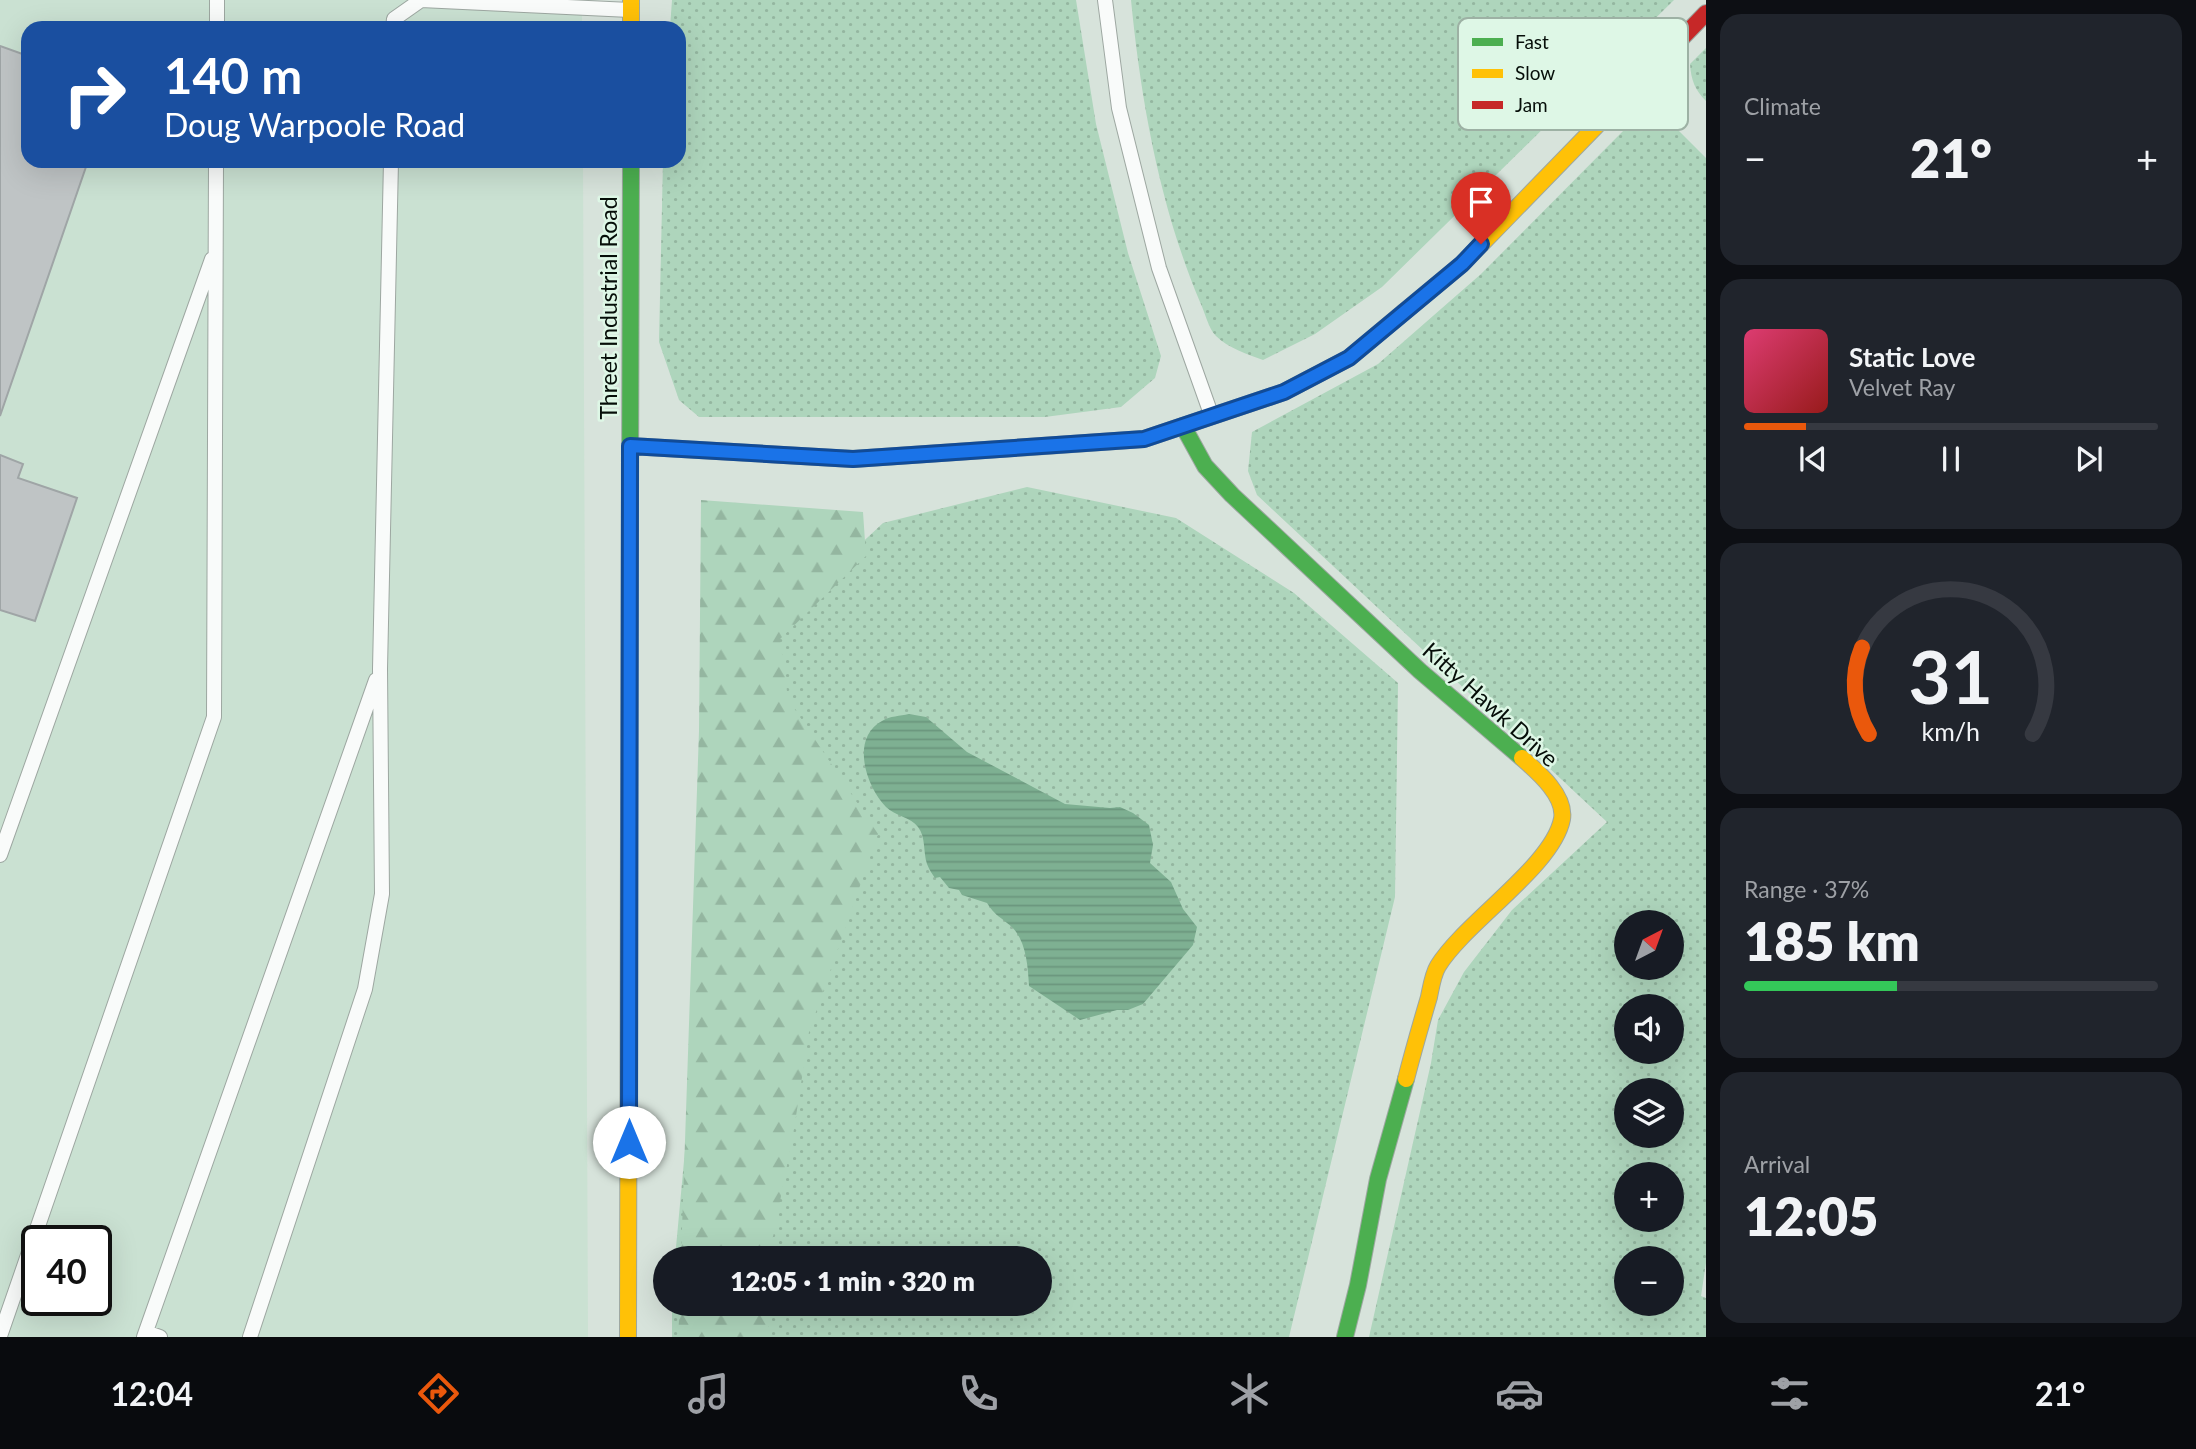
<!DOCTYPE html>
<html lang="en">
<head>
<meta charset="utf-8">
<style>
	:root { --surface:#171b24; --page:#20242c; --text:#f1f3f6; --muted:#9ea1a6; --line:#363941; --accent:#ea580c }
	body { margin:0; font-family:Lato,sans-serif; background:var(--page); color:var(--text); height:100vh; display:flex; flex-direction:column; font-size:26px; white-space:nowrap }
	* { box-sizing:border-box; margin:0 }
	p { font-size:23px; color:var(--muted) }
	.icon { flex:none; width:38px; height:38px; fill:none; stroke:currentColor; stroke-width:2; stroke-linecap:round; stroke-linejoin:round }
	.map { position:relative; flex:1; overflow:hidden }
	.sheet { display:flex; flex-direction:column; gap:14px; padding:14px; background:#0d0f14; width:490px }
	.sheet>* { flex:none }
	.guide { position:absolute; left:21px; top:21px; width:665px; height:147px; border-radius:21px; box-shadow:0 7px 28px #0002; background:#1a4fa0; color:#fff; overflow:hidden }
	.needle { width:46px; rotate:41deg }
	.controls { position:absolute; left:1614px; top:910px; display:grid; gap:14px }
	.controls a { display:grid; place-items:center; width:70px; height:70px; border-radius:50%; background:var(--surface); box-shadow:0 7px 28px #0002; font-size:35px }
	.speed { position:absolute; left:21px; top:1225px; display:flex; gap:14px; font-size:35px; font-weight:700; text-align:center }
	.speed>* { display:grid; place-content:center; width:91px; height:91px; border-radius:50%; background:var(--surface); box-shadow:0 7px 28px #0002; line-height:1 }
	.speed .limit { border:4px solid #111; border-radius:10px; background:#fff; color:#111 }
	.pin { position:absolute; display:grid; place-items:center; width:60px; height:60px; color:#fff; margin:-72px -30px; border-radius:50% 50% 50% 0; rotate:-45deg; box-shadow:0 0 7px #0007 }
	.pin .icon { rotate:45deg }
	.me { position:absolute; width:77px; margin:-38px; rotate:0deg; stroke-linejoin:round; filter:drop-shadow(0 0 5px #0008) }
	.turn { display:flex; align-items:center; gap:24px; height:147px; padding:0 28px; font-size:32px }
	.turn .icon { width:91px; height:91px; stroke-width:2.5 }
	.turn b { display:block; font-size:49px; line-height:60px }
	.big { font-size:52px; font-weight:800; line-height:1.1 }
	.sheet .tile { flex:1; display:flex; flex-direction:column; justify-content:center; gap:10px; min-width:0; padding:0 24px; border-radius:21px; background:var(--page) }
	.sheet .dial { align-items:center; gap:0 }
	.dial svg { height:182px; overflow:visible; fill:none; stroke:var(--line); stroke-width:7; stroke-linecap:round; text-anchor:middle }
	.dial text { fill:var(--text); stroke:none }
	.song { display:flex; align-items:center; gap:21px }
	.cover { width:84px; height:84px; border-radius:10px; background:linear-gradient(135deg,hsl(340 70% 55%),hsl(0 70% 35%)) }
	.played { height:7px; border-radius:4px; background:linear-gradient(90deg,var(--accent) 15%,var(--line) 15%) }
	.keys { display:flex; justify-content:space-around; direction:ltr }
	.heat { display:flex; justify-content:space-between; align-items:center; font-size:38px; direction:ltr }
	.charge { height:10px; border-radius:5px; background:linear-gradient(90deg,#34c759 37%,var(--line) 0) }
	.trip { position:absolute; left:653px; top:1246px; width:399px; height:70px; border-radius:35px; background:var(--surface); box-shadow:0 7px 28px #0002; font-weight:800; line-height:70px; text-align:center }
	.dock { display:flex; height:112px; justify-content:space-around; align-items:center; background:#090b0e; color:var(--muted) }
	.dock .icon { width:49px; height:49px }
	.dock .active { color:var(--accent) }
	.dock b { font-size:32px; color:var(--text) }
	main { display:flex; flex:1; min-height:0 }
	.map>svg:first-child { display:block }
	.built { fill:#cae1d2; fill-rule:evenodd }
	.grass { fill:url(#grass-dots); fill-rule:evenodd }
	.forest { fill:url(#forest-firs) }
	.water { fill:url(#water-rules) }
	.building { fill:#bfc4c5; stroke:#9fa5a6; stroke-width:2 }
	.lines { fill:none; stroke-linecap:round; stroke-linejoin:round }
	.lane-casing { stroke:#9da7a1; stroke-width:16 }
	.fast-casing { stroke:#9da7a1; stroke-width:18 }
	.slow-casing { stroke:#9da7a1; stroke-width:18 }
	.jam-casing { stroke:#9da7a1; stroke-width:18 }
	.lane { stroke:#f9fbfa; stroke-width:14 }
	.fast { stroke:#4caf50; stroke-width:16 }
	.slow { stroke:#ffc107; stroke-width:16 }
	.jam { stroke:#c62828; stroke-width:16 }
	.route-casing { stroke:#114b97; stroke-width:18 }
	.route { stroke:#1a73e8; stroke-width:12 }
	.labels { text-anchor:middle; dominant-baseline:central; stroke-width:5; stroke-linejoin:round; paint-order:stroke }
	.street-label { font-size:23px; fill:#060e09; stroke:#def7e6 }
	.key { fill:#def7e6; stroke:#9db1a4; stroke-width:2 }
	.key-label { font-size:19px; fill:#060e09 }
</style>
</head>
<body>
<main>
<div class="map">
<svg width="1706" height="1337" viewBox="0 0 1706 1337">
	<defs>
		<pattern id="grass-dots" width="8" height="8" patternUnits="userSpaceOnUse" patternTransform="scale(1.75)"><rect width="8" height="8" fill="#aed5bc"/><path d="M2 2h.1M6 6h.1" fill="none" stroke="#94b6a0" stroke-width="1.8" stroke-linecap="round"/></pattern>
		<pattern id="forest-firs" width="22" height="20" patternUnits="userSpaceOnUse" patternTransform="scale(1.75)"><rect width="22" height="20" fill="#aed5bc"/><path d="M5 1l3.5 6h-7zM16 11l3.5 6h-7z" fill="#94b6a0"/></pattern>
		<pattern id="water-rules" width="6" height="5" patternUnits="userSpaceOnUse" patternTransform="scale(1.75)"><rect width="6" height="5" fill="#7eb092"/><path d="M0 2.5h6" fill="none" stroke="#6b967d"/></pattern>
	</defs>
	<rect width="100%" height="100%" fill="#d7e3db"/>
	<path class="built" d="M0,0H582V28H28V161H583L588,1337H0ZM37,1241H96V1300H37Z"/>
	<path class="grass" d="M672,0H1076L1096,124L1128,253L1161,356L1155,378L1121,407L1045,417H699L679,400L659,342L663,161H679V28H670Z
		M1131,0H1674L1382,287L1315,334L1263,360C1247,354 1228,348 1216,336C1208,328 1205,312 1200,302C1160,207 1141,102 1131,0Z
		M1706,48V101C1695,90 1691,80 1690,64Z
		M1651,118L1674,126L1706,158V1263L1701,1296L1706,1298V1337H1369L1431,1063L1438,1020L1464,972L1512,910L1607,822L1257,495L1248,471L1252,432L1378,364L1481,274L1629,125ZM1626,922H1671V968H1626ZM1626,1006H1671V1052H1626ZM1626,1090H1671V1136H1626ZM1626,1174H1671V1220H1626ZM1626,1258H1671V1304H1626Z
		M1027,487L1176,518L1294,593L1398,683L1395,897L1289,1337H672V1304H1040V1258H675L708,902L775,624L883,523Z"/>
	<path class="forest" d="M701,500L863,512L866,556L780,639L788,699L878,834L809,1032L794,1129L769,1258H681L699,731Z
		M680,1304H768V1337H678Z"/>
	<path class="water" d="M909,714L926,717L967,752L1065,804L1110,808L1120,807L1133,813L1149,825L1153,845L1150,863L1171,882L1183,909L1197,927L1193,945L1143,1004L1128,1010H1117L1080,1020L1029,986C1028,966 1026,941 1012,927C1002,918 994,915 987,903L962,895L959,890L949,888L940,877L935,878C932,874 929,869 927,864C923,852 926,837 918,827C911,817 895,816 886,807C866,787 850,738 882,721C890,716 900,716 909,714Z"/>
	<path class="building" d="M0,46L28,56V161H88L0,416Z
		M0,455L23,464L18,478L77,498L35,621L0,610Z"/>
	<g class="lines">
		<g class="lane-casing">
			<path id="lane" d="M1105,0L1119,108L1159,268L1211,414
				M217,28V0
				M393,28L394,19L421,0L630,10
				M0,855L212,259
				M146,1332L160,1337
				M0,1336L214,717L216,161
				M144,1337L376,680
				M250,1337L365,989L382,894L380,669L391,161"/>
		</g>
		<g class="fast-casing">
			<path id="fast" d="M1183,426L1205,466L1232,495L1420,671L1522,758
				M630,446L853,459L1014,448
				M629,828L631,161
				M1345,1337L1358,1285L1378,1179L1406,1079"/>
		</g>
		<g class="slow-casing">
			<path id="slow" d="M631,0V28
				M1404,312L1462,264L1641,80
				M1406,1079C1413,1052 1421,1024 1429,997C1431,987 1433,974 1438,966C1465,922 1553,866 1562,819C1566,796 1538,772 1522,758
				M628,1337L629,828"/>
		</g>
		<g class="jam-casing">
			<path id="jam" d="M1641,80L1706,13
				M1014,448L1144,439L1284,392L1349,358L1404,312"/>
		</g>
		<use href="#lane" class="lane"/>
		<use href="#fast" class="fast"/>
		<use href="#slow" class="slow"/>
		<use href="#jam" class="jam"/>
	</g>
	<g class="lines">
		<g class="route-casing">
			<path id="route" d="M629,1142L630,446L853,459L1144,439L1284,392L1349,358L1462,264L1481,244"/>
		</g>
		<use href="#route" class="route"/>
	</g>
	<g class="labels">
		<g class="street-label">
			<text transform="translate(608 308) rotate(-90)">Threet Industrial Road</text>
			<text transform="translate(1491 704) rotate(42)">Kitty Hawk Drive</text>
		</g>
	</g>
	<rect x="1458" y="18" width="230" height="112" rx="10" class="key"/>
	<rect x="1472" y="38" width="31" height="8" fill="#4caf50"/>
	<rect x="1472" y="69" width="31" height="9" fill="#ffc107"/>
	<rect x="1472" y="101" width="31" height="8" fill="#c62828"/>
	<g class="key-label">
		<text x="1515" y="49">Fast</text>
		<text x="1515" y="80">Slow</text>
		<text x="1515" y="112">Jam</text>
	</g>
</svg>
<div class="controls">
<a><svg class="needle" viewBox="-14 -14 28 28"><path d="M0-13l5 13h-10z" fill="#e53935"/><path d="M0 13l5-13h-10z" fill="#9ea1a6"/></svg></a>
<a><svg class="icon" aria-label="sound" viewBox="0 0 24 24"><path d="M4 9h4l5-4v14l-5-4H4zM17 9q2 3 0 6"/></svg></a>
<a><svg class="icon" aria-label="layers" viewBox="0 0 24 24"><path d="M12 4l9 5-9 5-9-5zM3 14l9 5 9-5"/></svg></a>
<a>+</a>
<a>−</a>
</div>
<div class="speed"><div class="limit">40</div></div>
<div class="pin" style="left:1481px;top:244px;background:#d93025"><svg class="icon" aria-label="arrive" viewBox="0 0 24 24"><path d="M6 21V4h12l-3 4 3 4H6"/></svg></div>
<svg class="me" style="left:629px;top:1142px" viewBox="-20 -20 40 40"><circle r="19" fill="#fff"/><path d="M0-13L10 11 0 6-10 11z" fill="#1a73e8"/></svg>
<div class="trip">12:05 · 1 min · 320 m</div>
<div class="guide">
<div class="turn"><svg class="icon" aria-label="right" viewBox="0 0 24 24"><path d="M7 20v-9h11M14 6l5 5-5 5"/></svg><div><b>140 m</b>Doug Warpoole Road</div></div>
</div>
</div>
<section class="sheet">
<div class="tile"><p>Climate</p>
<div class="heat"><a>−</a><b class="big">21°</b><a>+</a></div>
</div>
<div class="tile">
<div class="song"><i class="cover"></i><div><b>Static Love</b><p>Velvet Ray</p></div></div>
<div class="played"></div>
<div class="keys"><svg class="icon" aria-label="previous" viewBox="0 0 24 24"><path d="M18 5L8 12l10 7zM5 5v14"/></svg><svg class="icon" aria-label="pause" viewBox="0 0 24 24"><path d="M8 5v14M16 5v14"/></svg><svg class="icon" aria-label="next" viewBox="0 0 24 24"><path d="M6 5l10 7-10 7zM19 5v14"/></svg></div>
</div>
<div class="tile dial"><svg viewBox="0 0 100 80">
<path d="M14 69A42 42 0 1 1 86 69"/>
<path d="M14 69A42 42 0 0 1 11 31" stroke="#ea580c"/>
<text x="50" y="56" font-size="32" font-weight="700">31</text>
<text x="50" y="72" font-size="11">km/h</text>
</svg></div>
<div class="tile"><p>Range · 37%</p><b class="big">185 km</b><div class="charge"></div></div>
<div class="tile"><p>Arrival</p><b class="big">12:05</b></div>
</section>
</main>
<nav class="dock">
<b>12:04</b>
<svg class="icon active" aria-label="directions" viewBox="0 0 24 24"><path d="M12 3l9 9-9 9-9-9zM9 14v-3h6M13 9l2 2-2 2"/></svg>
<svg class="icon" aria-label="music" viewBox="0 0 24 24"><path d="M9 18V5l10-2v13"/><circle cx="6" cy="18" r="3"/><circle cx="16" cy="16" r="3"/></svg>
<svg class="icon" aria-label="phone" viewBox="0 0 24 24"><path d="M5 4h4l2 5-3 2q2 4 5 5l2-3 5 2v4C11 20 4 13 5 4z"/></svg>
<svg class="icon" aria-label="climate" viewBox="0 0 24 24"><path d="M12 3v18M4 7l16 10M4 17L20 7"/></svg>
<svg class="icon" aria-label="car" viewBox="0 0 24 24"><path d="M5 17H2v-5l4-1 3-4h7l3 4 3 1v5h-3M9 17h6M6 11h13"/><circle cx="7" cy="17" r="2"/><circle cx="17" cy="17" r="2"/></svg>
<svg class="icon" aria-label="filters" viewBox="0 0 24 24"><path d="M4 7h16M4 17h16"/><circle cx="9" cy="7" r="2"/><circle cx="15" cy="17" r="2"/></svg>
<b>21°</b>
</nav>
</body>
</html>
